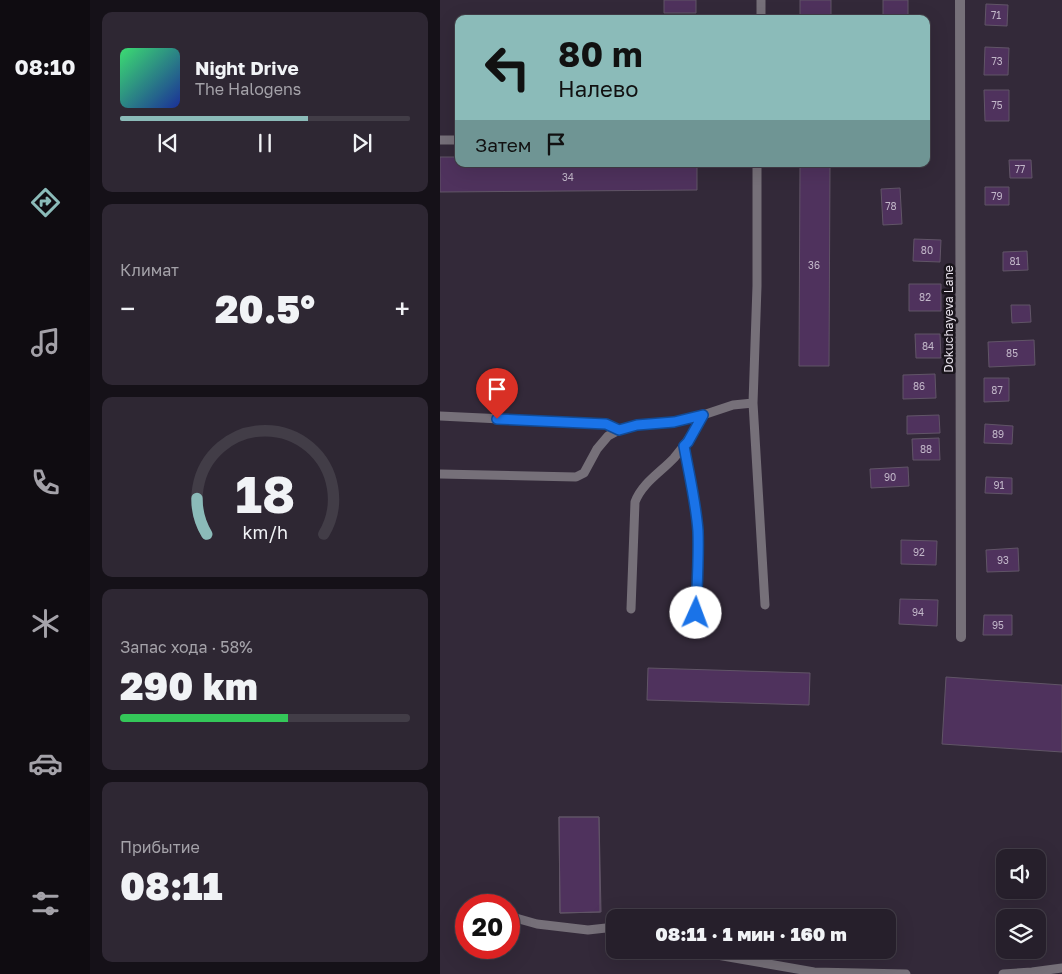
<!DOCTYPE html>
<html lang="ru">
<head>
<meta charset="utf-8">
<style>
	:root { --surface:#261f2b; --page:#2e2733; --text:#f1f3f6; --muted:#a4a2a9; --line:#423d47; --accent:#8bbbb9 }
	body { margin:0; font-family:"Golos Text",sans-serif; background:var(--page); color:var(--text); height:100vh; display:flex; flex-direction:column; font-size:19px; white-space:nowrap }
	* { box-sizing:border-box; margin:0 }
	p { font-size:16px; color:var(--muted) }
	.icon { flex:none; width:28px; height:28px; fill:none; stroke:currentColor; stroke-width:2; stroke-linecap:round; stroke-linejoin:round }
	.map { position:relative; flex:1; overflow:hidden }
	.drawer { display:flex; flex-direction:column; gap:12px; padding:12px; background:#151118; width:350px }
	.drawer>* { flex:none }
	.top-card { position:absolute; left:15px; top:15px; width:475px; height:152px; border-radius:10px; box-shadow:0 5px 20px #0002,0 0 0 1px var(--line); background:#8bbbb9; color:#111; overflow:hidden }
	.tools { position:absolute; left:556px; top:849px; display:grid; gap:10px }
	.tools a { display:grid; place-items:center; width:50px; height:50px; border-radius:10px; background:var(--surface); box-shadow:0 5px 20px #0002,0 0 0 1px var(--line); font-size:25px }
	.speed { position:absolute; left:15px; top:894px; display:flex; gap:10px; font-size:25px; font-weight:700; text-align:center }
	.speed>* { display:grid; place-content:center; width:65px; height:65px; border-radius:50%; background:var(--surface); box-shadow:0 5px 20px #0002,0 0 0 1px var(--line); line-height:1 }
	.speed .limit { border:8px solid #d22; background:#fff; color:#111 }
	.pin { position:absolute; display:grid; place-items:center; width:42px; height:42px; color:#fff; margin:-51px -21px; border-radius:50% 50% 50% 0; rotate:-45deg; box-shadow:0 0 5px #0007 }
	.pin .icon { rotate:45deg }
	.me { position:absolute; width:55px; margin:-28px; rotate:2deg; stroke-linejoin:round; filter:drop-shadow(0 0 4px #0008) }
	.turn { display:flex; align-items:center; gap:18px; height:105px; padding:0 20px; font-size:22px }
	.turn .icon { width:65px; height:65px; stroke-width:2.5 }
	.turn b { display:block; font-size:35px; line-height:42px }
	.then { display:flex; align-items:center; height:48px; padding:0 20px; background:#0003; gap:10px; font-size:19px }
	.big { font-size:38px; font-weight:800; line-height:1.1 }
	.drawer .card { flex:1; display:flex; flex-direction:column; justify-content:center; gap:8px; min-width:0; padding:0 18px; border-radius:10px; background:var(--page) }
	.drawer .dial { align-items:center; gap:0 }
	.dial svg { height:130px; overflow:visible; fill:none; stroke:var(--line); stroke-width:7; stroke-linecap:round; text-anchor:middle }
	.dial text { fill:var(--text); stroke:none }
	.song { display:flex; align-items:center; gap:15px }
	.cover { width:60px; height:60px; border-radius:8px; background:linear-gradient(135deg,hsl(140 70% 55%),hsl(230 70% 35%)) }
	.played { height:5px; border-radius:2px; background:linear-gradient(90deg,var(--accent) 65%,var(--line) 65%) }
	.keys { display:flex; justify-content:space-around; direction:ltr }
	.heat { display:flex; justify-content:space-between; align-items:center; font-size:28px; direction:ltr }
	.charge { height:8px; border-radius:4px; background:linear-gradient(90deg,#34c759 58%,var(--line) 0) }
	.trip { position:absolute; left:166px; top:909px; width:290px; height:50px; border-radius:10px; background:var(--surface); box-shadow:0 5px 20px #0002,0 0 0 1px var(--line); font-weight:800; line-height:50px; text-align:center }
	main { display:flex; flex:1; min-height:0 }
	.menu { display:flex; flex-direction:column; width:90px; justify-content:space-around; align-items:center; background:#0f0c11; color:var(--muted) }
	.menu .icon { width:35px; height:35px }
	.menu .current { color:var(--accent) }
	.menu b { font-size:22px; color:var(--text) }
	.map>svg:first-child { display:block }
	.building { fill:#4f325d; stroke:#615567 }
	.lines { fill:none; stroke-linecap:round; stroke-linejoin:round }
	.service { stroke:#767079; stroke-width:9 }
	.minor { stroke:#767079; stroke-width:10 }
	.route-casing { stroke:#114b97; stroke-width:12 }
	.route { stroke:#1a73e8; stroke-width:9 }
	.labels { text-anchor:middle; dominant-baseline:central; stroke-width:5; stroke-linejoin:round; paint-order:stroke }
	.number-label { font-size:10px; fill:#c2b7c9 }
	.street-label { font-size:12px; fill:#e9e3ed; stroke:#19141b }
</style>
</head>
<body>
<main>
<nav class="menu">
<b>08:10</b>
<svg class="icon current" aria-label="directions" viewBox="0 0 24 24"><path d="M12 3l9 9-9 9-9-9zM9 14v-3h6M13 9l2 2-2 2"/></svg>
<svg class="icon" aria-label="music" viewBox="0 0 24 24"><path d="M9 18V5l10-2v13"/><circle cx="6" cy="18" r="3"/><circle cx="16" cy="16" r="3"/></svg>
<svg class="icon" aria-label="phone" viewBox="0 0 24 24"><path d="M5 4h4l2 5-3 2q2 4 5 5l2-3 5 2v4C11 20 4 13 5 4z"/></svg>
<svg class="icon" aria-label="climate" viewBox="0 0 24 24"><path d="M12 3v18M4 7l16 10M4 17L20 7"/></svg>
<svg class="icon" aria-label="car" viewBox="0 0 24 24"><path d="M5 17H2v-5l4-1 3-4h7l3 4 3 1v5h-3M9 17h6M6 11h13"/><circle cx="7" cy="17" r="2"/><circle cx="17" cy="17" r="2"/></svg>
<svg class="icon" aria-label="filters" viewBox="0 0 24 24"><path d="M4 7h16M4 17h16"/><circle cx="9" cy="7" r="2"/><circle cx="15" cy="17" r="2"/></svg>
</nav>
<section class="drawer">
<div class="card">
<div class="song"><i class="cover"></i><div><b>Night Drive</b><p>The Halogens</p></div></div>
<div class="played"></div>
<div class="keys"><svg class="icon" aria-label="previous" viewBox="0 0 24 24"><path d="M18 5L8 12l10 7zM5 5v14"/></svg><svg class="icon" aria-label="pause" viewBox="0 0 24 24"><path d="M8 5v14M16 5v14"/></svg><svg class="icon" aria-label="next" viewBox="0 0 24 24"><path d="M6 5l10 7-10 7zM19 5v14"/></svg></div>
</div>
<div class="card"><p>Климат</p>
<div class="heat"><a>−</a><b class="big">20.5°</b><a>+</a></div>
</div>
<div class="card dial"><svg viewBox="0 0 100 80">
<path d="M14 69A42 42 0 1 1 86 69"/>
<path d="M14 69A42 42 0 0 1 8 47" stroke="#8bbbb9"/>
<text x="50" y="56" font-size="32" font-weight="700">18</text>
<text x="50" y="72" font-size="11">km/h</text>
</svg></div>
<div class="card"><p>Запас хода · 58%</p><b class="big">290 km</b><div class="charge"></div></div>
<div class="card"><p>Прибытие</p><b class="big">08:11</b></div>
</section>
<div class="map">
<svg width="622" height="974" viewBox="0 0 622 974">
	<rect width="100%" height="100%" fill="#332939"/>
	<path class="building" d="M224,0H256V13H224Z
		M360,0H391V19H360Z
		M443,0H468V18H443Z
		M546,4L568,5L567,26L545,25Z
		M545,47L569,48L568,75H544Z
		M544,90H569V121H545Z
		M0,157H19V164H257V190L0,192Z
		M569,160H591L592,178H570Z
		M360,164H390L389,366H359Z
		M545,187H569V205H545Z
		M460,188L462,224L443,225L441,189Z
		M474,239L501,240L500,262L473,261Z
		M587,251L588,270L563,271V252Z
		M469,284H501V311H469Z
		M571,305H590L591,322L572,323Z
		M475,334H500L501,358H476Z
		M594,340L595,365L549,367L548,342Z
		M495,374L496,398L463,399V375Z
		M544,378H569V401L544,402Z
		M499,415L500,433L467,434V416Z
		M545,424L573,426L572,444L544,443Z
		M499,438L500,460H473L472,439Z
		M468,467L469,486L431,488L430,469Z
		M546,477L572,478V494L545,493Z
		M461,540L497,541L496,565L461,564Z
		M578,548L579,571L547,572L546,550Z
		M460,599L498,600L497,626L459,624Z
		M544,615H572V635H543Z
		M208,668L370,673L369,705L207,700Z
		M506,677L622,685V752L502,744Z
		M119,817H159L161,912L120,913Z
		M119,817H159L160,912L120,913Z"/>
	<g class="lines">
		<path class="service" d="M321,19V0
			M0,140H19
			M317,164V286L313,403L325,605
			M0,416L166,424L179,430
			M244,446C249,474 256,503 258,531C259,558 257,586 256,613
			M0,474L136,477L144,473L157,449L168,436L179,430L197,425L234,422L263,415L293,405L313,403
			M191,609L195,502C202,483 221,472 234,458C247,443 254,431 263,415
			M69,916L97,924L148,930L175,927
			M255,950L260,952L374,972L466,974
			M563,974L592,972L622,968"/>
		<path class="minor" d="M520,0L521,637"/>
	</g>
	<g class="lines">
		<g class="route-casing">
			<path id="route" d="M57,419L166,424L179,430L197,425L234,422L263,415L248,442L244,446C249,474 256,503 258,531C259,558 257,586 256,613"/>
		</g>
		<use href="#route" class="route"/>
	</g>
	<g class="labels">
		<g class="number-label">
			<text x="556" y="15">71</text>
			<text x="557" y="61">73</text>
			<text x="557" y="105">75</text>
			<text x="580" y="169">77</text>
			<text x="128" y="177">34</text>
			<text x="557" y="196">79</text>
			<text x="451" y="206">78</text>
			<text x="487" y="250">80</text>
			<text x="575" y="261">81</text>
			<text x="374" y="265">36</text>
			<text x="485" y="297">82</text>
			<text x="488" y="346">84</text>
			<text x="572" y="353">85</text>
			<text x="479" y="386">86</text>
			<text x="557" y="390">87</text>
			<text x="558" y="434">89</text>
			<text x="486" y="449">88</text>
			<text x="450" y="477">90</text>
			<text x="559" y="485">91</text>
			<text x="479" y="552">92</text>
			<text x="563" y="560">93</text>
			<text x="478" y="612">94</text>
			<text x="558" y="625">95</text>
		</g>
		<g class="street-label">
			<text transform="translate(508 319) rotate(-90)">Dokuchayeva Lane</text>
		</g>
	</g>
</svg>
<div class="tools">
<a><svg class="icon" aria-label="sound" viewBox="0 0 24 24"><path d="M4 9h4l5-4v14l-5-4H4zM17 9q2 3 0 6"/></svg></a>
<a><svg class="icon" aria-label="layers" viewBox="0 0 24 24"><path d="M12 4l9 5-9 5-9-5zM3 14l9 5 9-5"/></svg></a>
</div>
<div class="speed"><div class="limit">20</div></div>
<div class="pin" style="left:57px;top:419px;background:#d93025"><svg class="icon" aria-label="arrive" viewBox="0 0 24 24"><path d="M6 21V4h12l-3 4 3 4H6"/></svg></div>
<svg class="me" style="left:256px;top:613px" viewBox="-20 -20 40 40"><circle r="19" fill="#fff"/><path d="M0-13L10 11 0 6-10 11z" fill="#1a73e8"/></svg>
<div class="trip">08:11 · 1 мин · 160 m</div>
<div class="top-card">
<div class="turn"><svg class="icon" aria-label="left" viewBox="0 0 24 24"><path d="M17 20v-9H6M10 6l-5 5 5 5"/></svg><div><b>80 m</b>Налево</div></div>
<div class="then">Затем<svg class="icon" aria-label="arrive" viewBox="0 0 24 24"><path d="M6 21V4h12l-3 4 3 4H6"/></svg></div>
</div>
</div>
</main>
</body>
</html>
